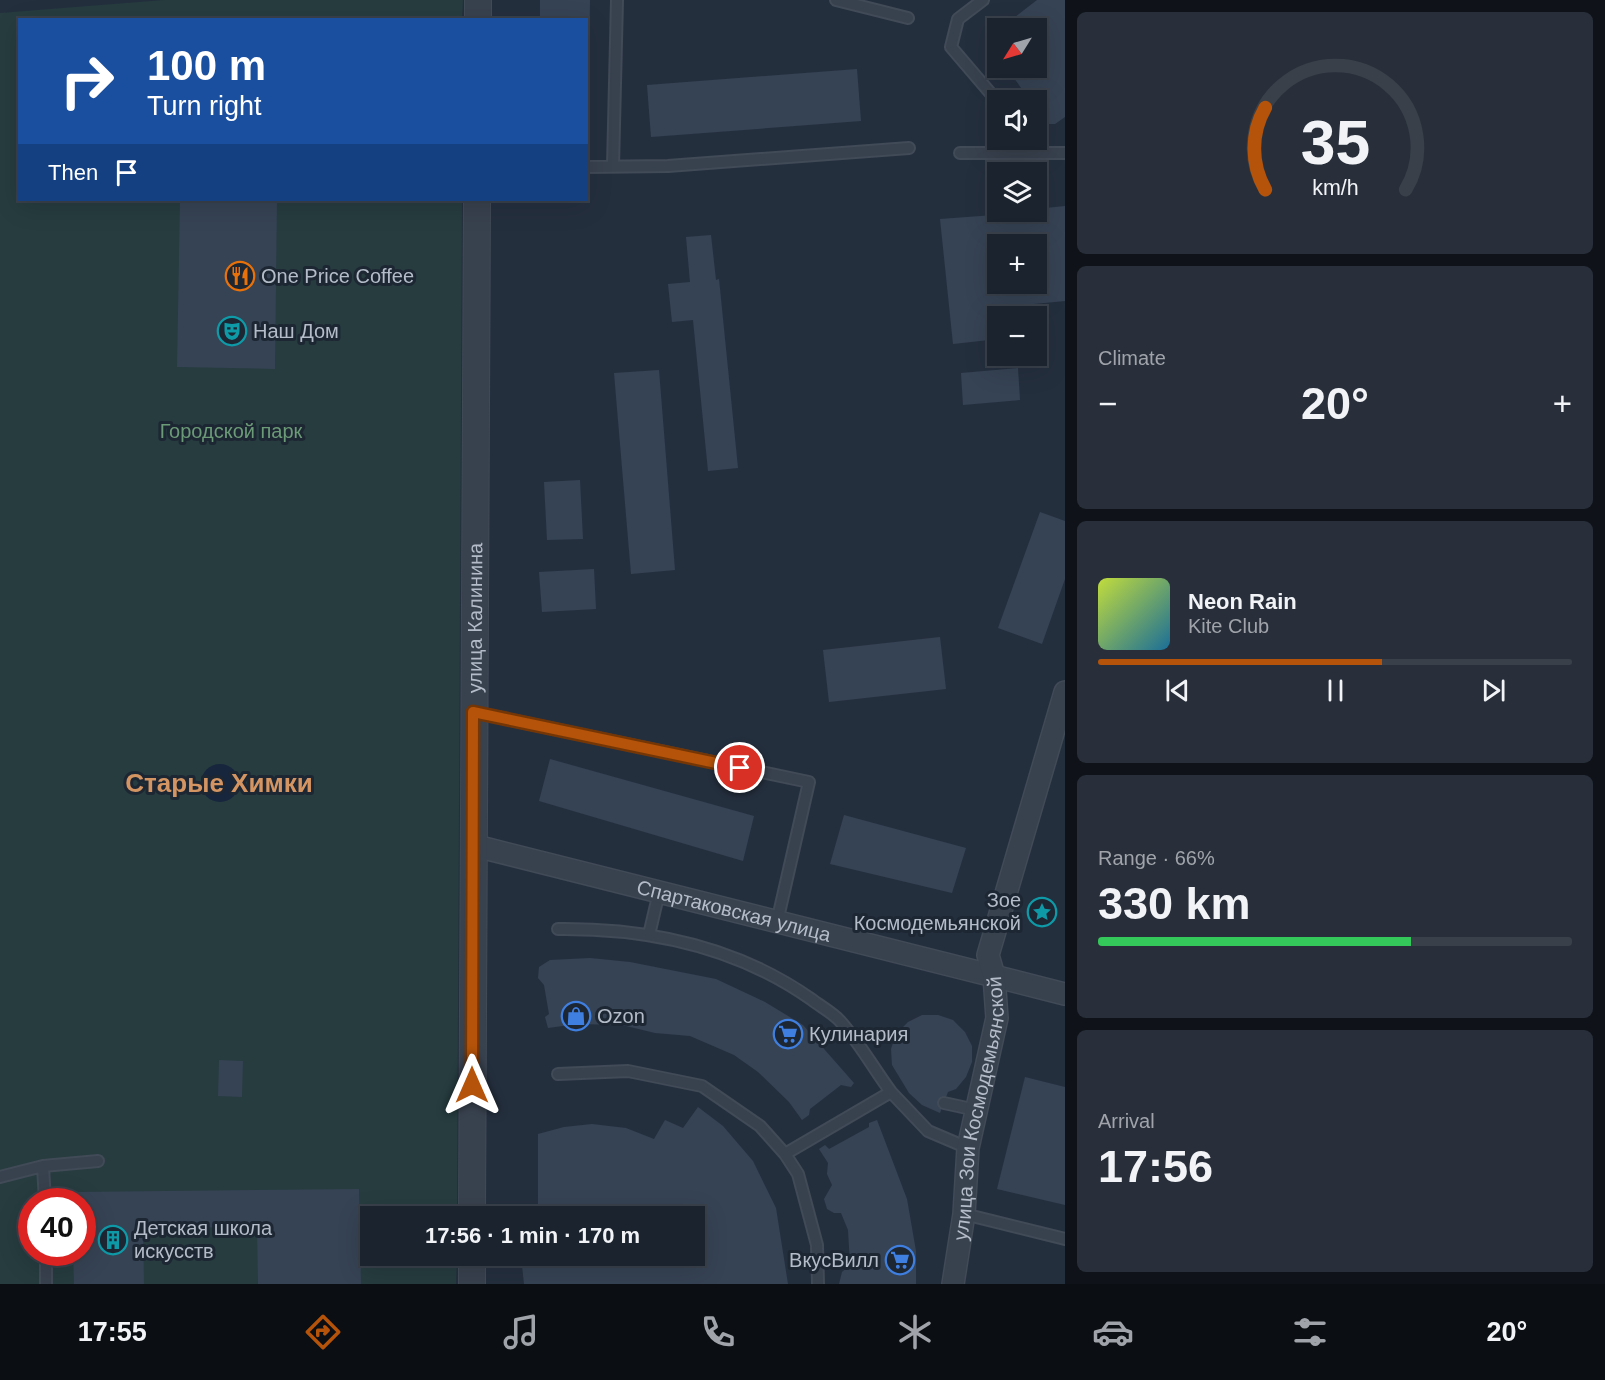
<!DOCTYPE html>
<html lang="en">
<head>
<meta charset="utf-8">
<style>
	:root { --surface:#1b232e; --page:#282f3a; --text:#f1f3f6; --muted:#a0a4aa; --line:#39404a; --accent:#b45309 }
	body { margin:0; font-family:Arial,sans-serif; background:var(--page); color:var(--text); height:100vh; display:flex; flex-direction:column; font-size:22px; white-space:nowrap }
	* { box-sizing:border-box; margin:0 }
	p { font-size:20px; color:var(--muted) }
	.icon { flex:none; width:33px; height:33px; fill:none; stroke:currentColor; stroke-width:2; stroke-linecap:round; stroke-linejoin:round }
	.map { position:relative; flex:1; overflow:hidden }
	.drawer { display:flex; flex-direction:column; gap:12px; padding:12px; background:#0f1319; width:540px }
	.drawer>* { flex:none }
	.guide { position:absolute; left:18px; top:18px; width:570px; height:183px; border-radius:0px; box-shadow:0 6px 24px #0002,0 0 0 2px var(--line); background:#1a4fa0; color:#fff; overflow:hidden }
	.needle { width:39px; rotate:233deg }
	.controls { position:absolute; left:987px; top:18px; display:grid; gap:12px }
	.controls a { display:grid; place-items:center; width:60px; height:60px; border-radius:0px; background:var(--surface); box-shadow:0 6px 24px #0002,0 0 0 2px var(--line); font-size:30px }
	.speed { position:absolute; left:18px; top:1188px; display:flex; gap:12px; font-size:30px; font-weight:700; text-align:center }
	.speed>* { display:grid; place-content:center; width:78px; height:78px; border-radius:50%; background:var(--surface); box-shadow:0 6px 24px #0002,0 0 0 2px var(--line); line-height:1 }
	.speed .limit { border:9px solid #d22; background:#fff; color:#111 }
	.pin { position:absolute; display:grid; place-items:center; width:51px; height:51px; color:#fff; margin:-26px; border:3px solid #fff; border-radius:50%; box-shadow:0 2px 6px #0007 }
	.me { position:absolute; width:66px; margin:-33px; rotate:0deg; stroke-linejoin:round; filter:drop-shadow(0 0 4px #0008) }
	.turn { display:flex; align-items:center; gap:21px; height:126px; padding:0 30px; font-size:27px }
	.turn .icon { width:78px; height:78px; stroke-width:2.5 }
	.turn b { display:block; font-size:42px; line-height:51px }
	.then { display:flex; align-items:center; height:57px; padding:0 30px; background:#0003; gap:12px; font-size:22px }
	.big { font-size:45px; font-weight:700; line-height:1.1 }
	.drawer .widget { flex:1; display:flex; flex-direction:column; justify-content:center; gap:9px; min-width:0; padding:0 21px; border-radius:9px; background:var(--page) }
	.drawer .dial { align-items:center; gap:0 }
	.dial svg { height:156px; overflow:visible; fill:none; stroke:var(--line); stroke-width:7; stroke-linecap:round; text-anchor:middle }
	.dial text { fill:var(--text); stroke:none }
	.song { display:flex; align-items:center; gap:18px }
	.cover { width:72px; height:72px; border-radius:9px; background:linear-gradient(135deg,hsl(70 70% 55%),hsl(200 70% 35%)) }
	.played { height:6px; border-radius:3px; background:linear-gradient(90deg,var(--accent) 60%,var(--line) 60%) }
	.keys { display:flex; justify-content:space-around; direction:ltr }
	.heat { display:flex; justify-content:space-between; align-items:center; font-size:33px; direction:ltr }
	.charge { height:9px; border-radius:4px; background:linear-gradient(90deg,#34c759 66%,var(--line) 0) }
	.trip { position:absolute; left:360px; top:1206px; width:345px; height:60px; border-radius:0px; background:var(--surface); box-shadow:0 6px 24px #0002,0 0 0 2px var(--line); font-weight:700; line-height:60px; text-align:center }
	.tabs { display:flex; height:96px; justify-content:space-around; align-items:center; background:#0b0e12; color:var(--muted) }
	.tabs .icon { width:42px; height:42px }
	.tabs .selected { color:var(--accent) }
	.tabs b { font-size:27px; color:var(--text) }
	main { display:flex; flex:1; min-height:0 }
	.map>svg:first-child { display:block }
	.green { fill:#263c3f; fill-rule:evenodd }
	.water { fill:#17263c }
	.building { fill:#364354; fill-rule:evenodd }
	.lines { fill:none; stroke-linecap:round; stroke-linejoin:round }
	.service-casing { stroke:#414a57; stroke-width:14 }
	.minor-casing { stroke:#414a57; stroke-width:24 }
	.tertiary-casing { stroke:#414a57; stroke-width:28 }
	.service { stroke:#38414e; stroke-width:10 }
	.minor { stroke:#38414e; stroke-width:21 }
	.tertiary { stroke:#38414e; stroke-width:26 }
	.route-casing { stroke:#753606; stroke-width:15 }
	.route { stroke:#b45309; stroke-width:10 }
	.labels { text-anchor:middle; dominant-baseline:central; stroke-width:6; stroke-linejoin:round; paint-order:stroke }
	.poi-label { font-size:20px; fill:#b4bcc9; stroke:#1d2633; text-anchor:start }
	.park-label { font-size:20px; fill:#6b9a76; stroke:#1d2633 }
	.street-label { font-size:20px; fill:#b4bcc9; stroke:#1d2633 }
	.district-label { font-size:26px; font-weight:bold; fill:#d59563; stroke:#1d2633 }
</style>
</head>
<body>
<main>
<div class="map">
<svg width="1065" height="1284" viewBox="0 0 1065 1284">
	<rect width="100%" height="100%" fill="#242f3e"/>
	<path class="green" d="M164,0H463L462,20H20V200H462L457,1216H370V1256H457L456,1284H0V13ZM32,1202H82V1252H32Z"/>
	<path class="water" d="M201 783a19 19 0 1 1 38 0a19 19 0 1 1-38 0Z"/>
	<path class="building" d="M540,0H590L589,73L586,20H540Z
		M1037,0H1065V117L1055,124H1047L1039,112L1040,105L1028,98L1007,68H1036V28H1009L1015,17Z
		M998,30V58L988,45L989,37Z
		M857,69L861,121L651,137L647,85Z
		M180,200H277L275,369L177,367Z
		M1065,206V301L1013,306L1014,316H998V339L953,344L940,219L1036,212V209ZM998,244H1036V284H998Z
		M711,235L716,280L719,279L738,468L708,471L693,320L672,322L668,284L690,282L686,237Z
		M1018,368L1020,400L963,405L961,373Z
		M659,370L675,570L631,574L614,373Z
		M580,480L583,539L547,540L544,482Z
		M1040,512L1065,521V579L1042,644L998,628Z
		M594,569L596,609L542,612L539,572Z
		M940,637L946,689L829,702L823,650Z
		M550,759L754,816L743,861L539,801Z
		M844,815L966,848L952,893L830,864Z
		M590,958L630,962L716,979L765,1002L803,1025L854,1083L851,1087L841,1085L810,1109L809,1115L802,1120L789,1102L758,1072L734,1055L690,1036L655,1033L622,1025L577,1024L548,1028L545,1017L549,1014L544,985L538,978L539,967L550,960Z
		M922,1015H938L953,1020L965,1032L972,1046V1062L966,1077L956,1089L948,1092L940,1113L922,1105L909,1093L892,1065L891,1049L896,1034L908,1022Z
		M219,1060L243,1061L242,1097L218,1096Z
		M1025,1077L1065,1087V1205L997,1189Z
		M698,1107L723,1126L753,1161L776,1208L788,1284H524L522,1266L525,1256H694V1216H550L553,1214L538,1213V1134L564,1127L592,1124L626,1128L654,1139L665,1120L683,1128Z
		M877,1120L907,1199L916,1251V1284H839L842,1272L850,1265L848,1230L841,1213H834L827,1209L824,1199L832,1185L827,1174L828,1163L819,1149L825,1145L829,1149L869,1127V1123Z
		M359,1189L361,1284H258L257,1227L143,1228L144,1284H74L73,1252H82V1202H73V1192Z"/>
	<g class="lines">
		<g class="service-casing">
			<path id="service" d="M836,0L908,18
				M983,0L958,19L951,47L998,102
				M1030,140L1041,152
				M960,153H1065
				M613,166L617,0
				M586,167L668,166L909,148
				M473,712L809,782L777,922
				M558,929C648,928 737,947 811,999C820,1006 833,1013 840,1021C859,1042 874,1069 891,1092
				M649,935L659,892
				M558,1074L628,1071L702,1086L760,1126L785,1154L798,1174L817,1245L818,1284
				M944,1103L976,1110
				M785,1154L891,1092L928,1131L968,1148
				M43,1166L45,1202
				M0,1177L43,1166L98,1161
				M964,1214L1065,1239
				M46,1252V1284"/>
		</g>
		<g class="minor-casing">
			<g id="minor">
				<path id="s1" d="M472,845L1065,994"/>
				<path id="s2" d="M953,1284L964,1214L968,1148L997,1018L994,976L988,955L1065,692"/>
			</g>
		</g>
		<g class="tertiary-casing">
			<g id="tertiary">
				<path d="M478,20V0"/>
				<path id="s3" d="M472,1216L477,200"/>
				<path d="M472,1284V1256"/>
			</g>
		</g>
		<use href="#service" class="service"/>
		<use href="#minor" class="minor"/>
		<use href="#tertiary" class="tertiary"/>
	</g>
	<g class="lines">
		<g class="route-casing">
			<path id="route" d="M472,1085L473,712L740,768"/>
		</g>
		<use href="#route" class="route"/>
	</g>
	<defs>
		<g id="restaurant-ring" transform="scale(1.5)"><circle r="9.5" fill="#1d2633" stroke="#e8710a" stroke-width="1.5"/><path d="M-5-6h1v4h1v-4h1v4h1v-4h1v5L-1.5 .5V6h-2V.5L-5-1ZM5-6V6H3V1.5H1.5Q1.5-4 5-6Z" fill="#e8710a"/></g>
		<g id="theatre-ring" transform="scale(1.5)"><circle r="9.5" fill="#1d2633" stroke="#0f9aa8" stroke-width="1.5"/><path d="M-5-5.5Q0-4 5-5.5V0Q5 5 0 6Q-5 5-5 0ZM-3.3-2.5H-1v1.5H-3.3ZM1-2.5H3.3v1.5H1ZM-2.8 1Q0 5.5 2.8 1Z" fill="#0f9aa8"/></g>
		<g id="sight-ring" transform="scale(1.5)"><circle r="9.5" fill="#1d2633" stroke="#0f9aa8" stroke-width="1.5"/><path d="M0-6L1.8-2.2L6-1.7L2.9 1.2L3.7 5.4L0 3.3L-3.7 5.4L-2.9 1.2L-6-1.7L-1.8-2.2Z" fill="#0f9aa8"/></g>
		<g id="shop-ring" transform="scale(1.5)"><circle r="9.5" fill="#1d2633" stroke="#3f7fe0" stroke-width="1.5"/><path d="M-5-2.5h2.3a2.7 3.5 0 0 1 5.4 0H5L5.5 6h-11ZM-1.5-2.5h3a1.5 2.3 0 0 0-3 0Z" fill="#3f7fe0"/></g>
		<g id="supermarket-ring" transform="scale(1.5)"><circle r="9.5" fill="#1d2633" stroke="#3f7fe0" stroke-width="1.5"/><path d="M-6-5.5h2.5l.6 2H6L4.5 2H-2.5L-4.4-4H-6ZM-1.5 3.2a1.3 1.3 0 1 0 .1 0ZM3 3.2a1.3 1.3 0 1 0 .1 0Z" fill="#3f7fe0"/></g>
		<g id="building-ring" transform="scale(1.5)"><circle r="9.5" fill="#1d2633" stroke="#0f9aa8" stroke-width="1.5"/><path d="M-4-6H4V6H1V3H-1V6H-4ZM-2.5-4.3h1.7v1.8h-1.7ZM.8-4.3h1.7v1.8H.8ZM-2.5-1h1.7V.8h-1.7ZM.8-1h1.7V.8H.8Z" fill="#0f9aa8"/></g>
	</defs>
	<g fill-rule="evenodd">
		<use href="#restaurant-ring" x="240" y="276"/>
		<use href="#theatre-ring" x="232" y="331"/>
		<use href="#sight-ring" x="1042" y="912"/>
		<use href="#shop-ring" x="576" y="1016"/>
		<use href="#supermarket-ring" x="788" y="1034"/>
		<use href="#building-ring" x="113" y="1240"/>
		<use href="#supermarket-ring" x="900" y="1260"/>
	</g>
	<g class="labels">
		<g class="poi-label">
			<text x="261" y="276">One Price Coffee</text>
			<text x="253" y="331">Наш Дом</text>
			<text x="1021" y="900" text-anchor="end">Зое<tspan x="1021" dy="23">Космодемьянской</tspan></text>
			<text x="597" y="1016">Ozon</text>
			<text x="809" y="1034">Кулинария</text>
			<text x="134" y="1228">Детская школа<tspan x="134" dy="23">искусств</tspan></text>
			<text x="879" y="1260" text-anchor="end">ВкусВилл</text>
		</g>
		<g class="park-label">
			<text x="231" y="431">Городской парк</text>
		</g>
		<g class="street-label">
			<text stroke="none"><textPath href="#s3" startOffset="598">улица Калинина</textPath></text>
			<text stroke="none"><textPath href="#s1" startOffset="270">Спартаковская улица</textPath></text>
			<text stroke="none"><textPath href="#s2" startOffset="178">улица Зои Космодемьянской</textPath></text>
		</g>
		<g class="district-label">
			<text x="219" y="783">Старые Химки</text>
		</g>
	</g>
</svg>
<div class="controls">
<a><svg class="needle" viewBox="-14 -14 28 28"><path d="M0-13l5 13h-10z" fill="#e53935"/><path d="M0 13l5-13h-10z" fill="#a0a4aa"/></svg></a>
<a><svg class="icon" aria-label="sound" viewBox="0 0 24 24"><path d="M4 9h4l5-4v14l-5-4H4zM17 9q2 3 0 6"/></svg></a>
<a><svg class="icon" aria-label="layers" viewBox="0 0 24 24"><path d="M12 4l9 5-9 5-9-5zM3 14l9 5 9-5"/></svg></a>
<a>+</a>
<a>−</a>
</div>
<div class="speed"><div class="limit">40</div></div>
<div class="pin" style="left:740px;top:768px;background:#d93025"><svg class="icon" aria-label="arrive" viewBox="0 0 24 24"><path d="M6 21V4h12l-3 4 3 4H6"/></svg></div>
<svg class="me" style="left:472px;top:1085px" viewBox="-20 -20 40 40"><path d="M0-17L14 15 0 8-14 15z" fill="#b45309" stroke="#fff" stroke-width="4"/></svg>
<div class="trip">17:56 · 1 min · 170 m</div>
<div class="guide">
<div class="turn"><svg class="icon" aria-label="right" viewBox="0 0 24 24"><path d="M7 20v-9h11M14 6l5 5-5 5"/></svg><div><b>100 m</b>Turn right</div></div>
<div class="then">Then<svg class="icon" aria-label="arrive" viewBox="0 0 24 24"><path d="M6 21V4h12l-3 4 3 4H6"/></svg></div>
</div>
</div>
<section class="drawer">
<div class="widget dial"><svg viewBox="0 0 100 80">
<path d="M14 69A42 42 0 1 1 86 69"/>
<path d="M14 69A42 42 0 0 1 14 27" stroke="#b45309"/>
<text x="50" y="56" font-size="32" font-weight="700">35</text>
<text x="50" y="72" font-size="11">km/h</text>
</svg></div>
<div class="widget"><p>Climate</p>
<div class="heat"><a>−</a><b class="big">20°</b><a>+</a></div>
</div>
<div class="widget">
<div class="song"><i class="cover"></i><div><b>Neon Rain</b><p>Kite Club</p></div></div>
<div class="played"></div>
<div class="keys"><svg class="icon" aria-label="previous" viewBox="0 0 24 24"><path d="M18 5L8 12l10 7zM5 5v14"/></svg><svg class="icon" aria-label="pause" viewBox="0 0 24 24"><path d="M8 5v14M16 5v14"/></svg><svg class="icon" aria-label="next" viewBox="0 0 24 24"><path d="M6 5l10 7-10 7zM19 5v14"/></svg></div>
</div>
<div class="widget"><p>Range · 66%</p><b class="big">330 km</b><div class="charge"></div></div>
<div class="widget"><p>Arrival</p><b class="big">17:56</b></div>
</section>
</main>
<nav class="tabs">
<b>17:55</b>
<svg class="icon selected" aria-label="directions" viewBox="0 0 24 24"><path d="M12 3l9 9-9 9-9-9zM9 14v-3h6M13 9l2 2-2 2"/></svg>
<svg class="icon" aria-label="music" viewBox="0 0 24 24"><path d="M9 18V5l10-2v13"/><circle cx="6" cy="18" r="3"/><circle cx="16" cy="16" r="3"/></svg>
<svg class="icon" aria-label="phone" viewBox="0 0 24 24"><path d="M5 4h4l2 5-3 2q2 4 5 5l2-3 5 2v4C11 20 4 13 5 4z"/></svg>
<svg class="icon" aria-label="climate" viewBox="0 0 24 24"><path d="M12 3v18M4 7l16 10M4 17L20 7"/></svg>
<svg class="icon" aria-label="car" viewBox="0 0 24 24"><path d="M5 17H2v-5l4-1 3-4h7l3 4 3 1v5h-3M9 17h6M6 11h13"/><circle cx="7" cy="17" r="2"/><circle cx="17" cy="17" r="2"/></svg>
<svg class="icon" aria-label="filters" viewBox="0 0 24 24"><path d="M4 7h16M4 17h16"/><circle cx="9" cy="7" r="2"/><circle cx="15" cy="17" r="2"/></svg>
<b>20°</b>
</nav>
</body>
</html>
